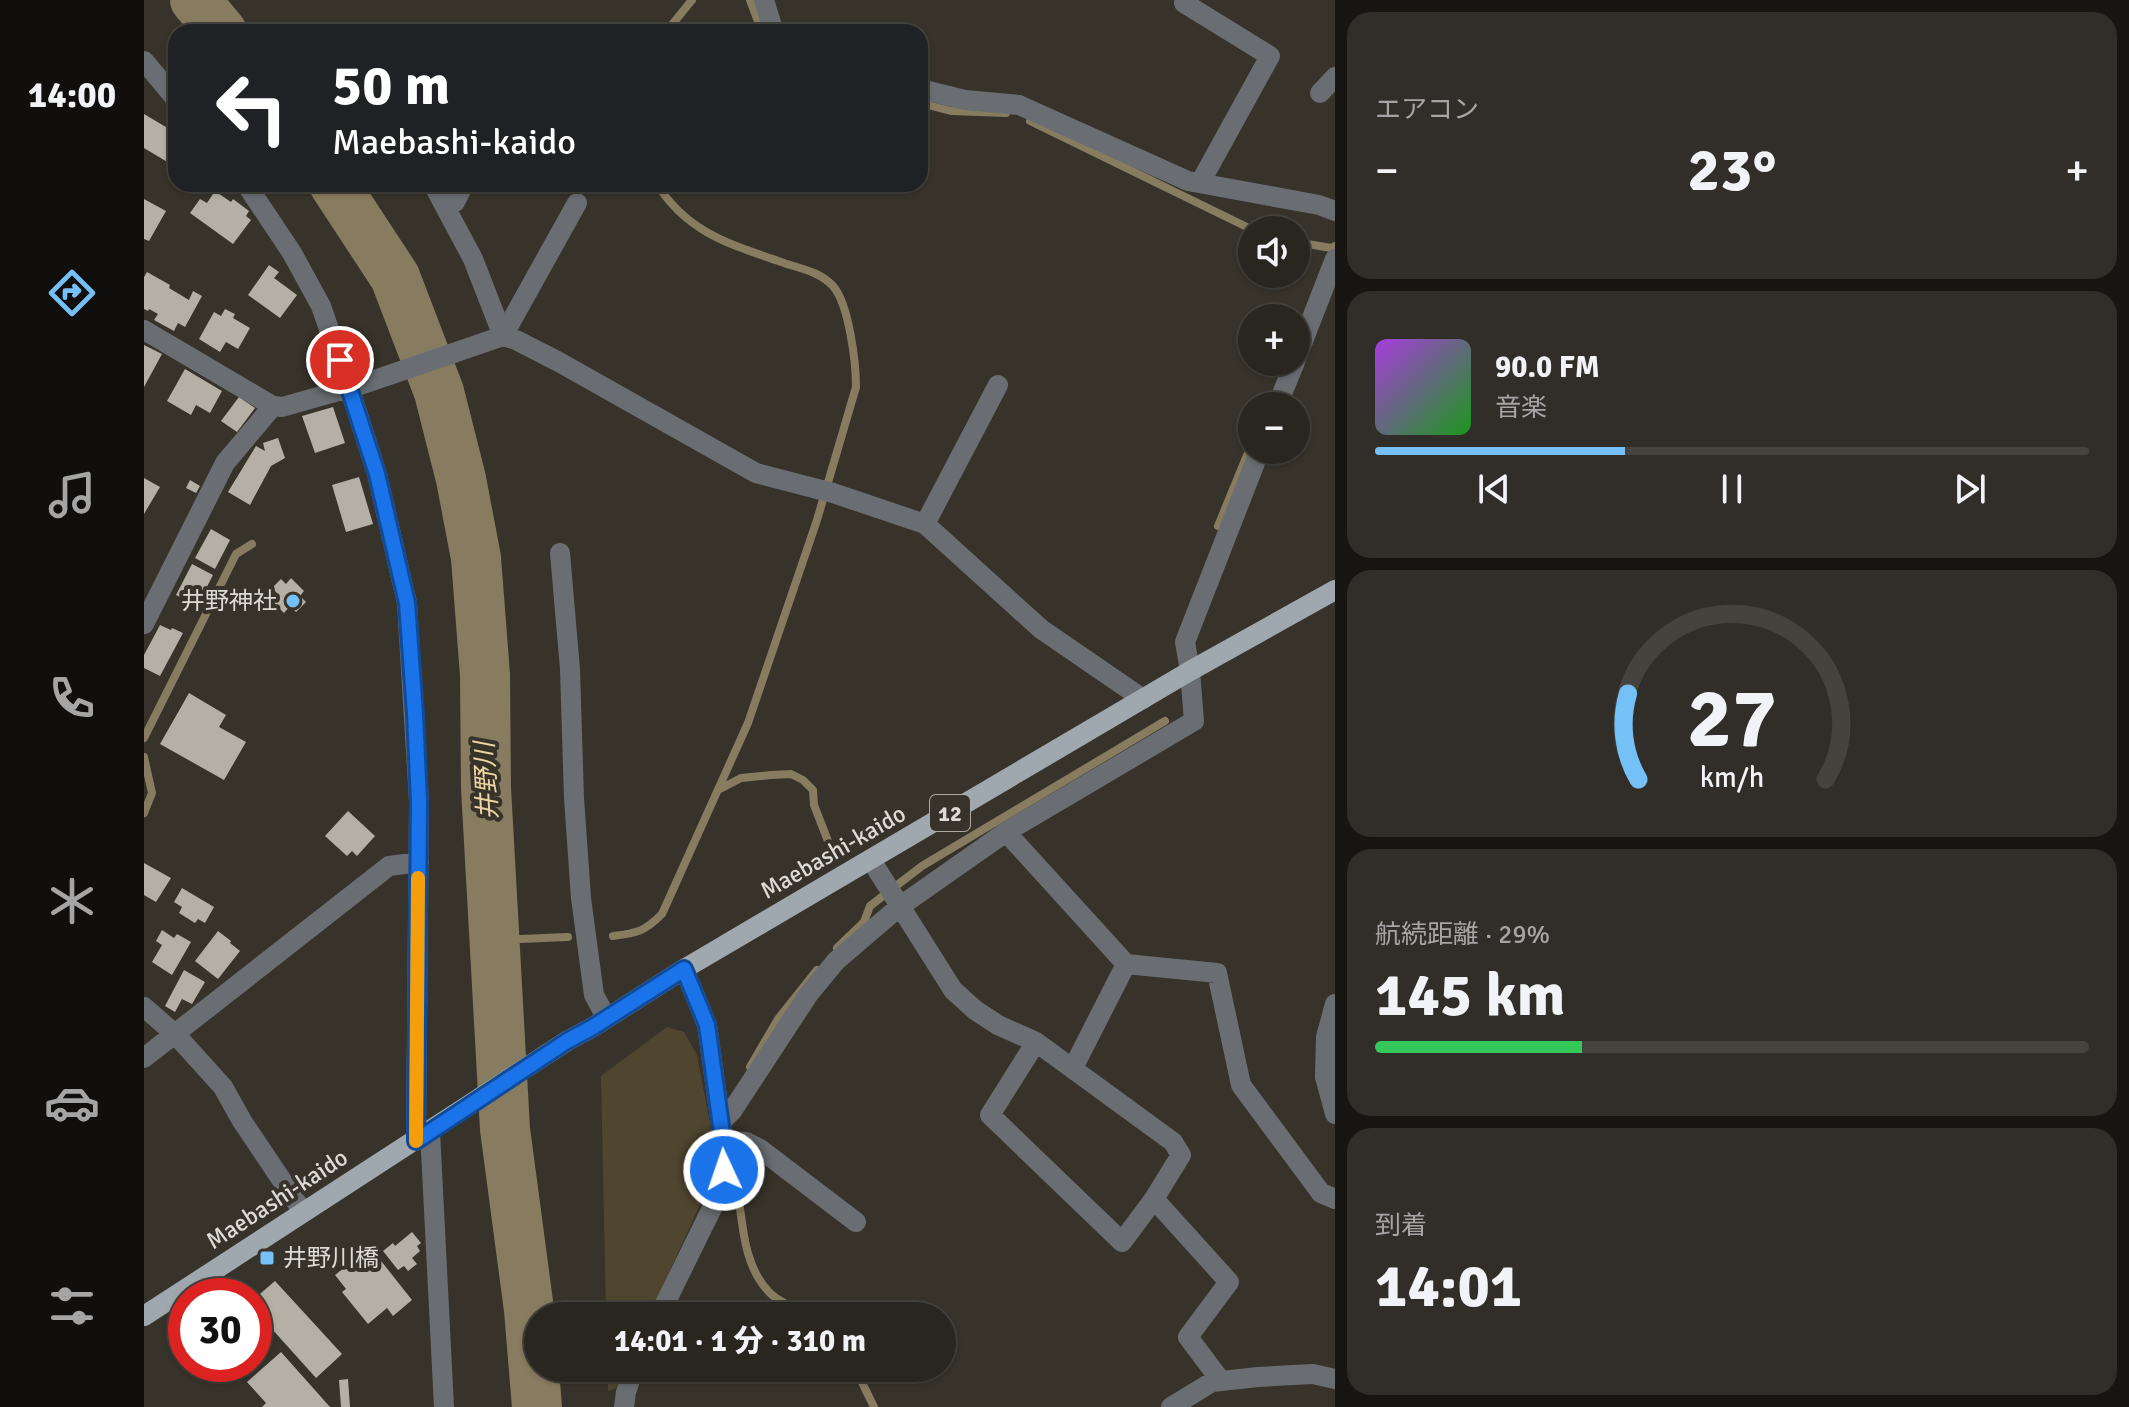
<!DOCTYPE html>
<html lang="ja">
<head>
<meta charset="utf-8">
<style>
	:root { --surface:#292620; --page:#312e29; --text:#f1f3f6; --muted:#a5a5a5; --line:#45433e; --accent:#75c0f6 }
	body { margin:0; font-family:Signika,"Noto Sans JP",sans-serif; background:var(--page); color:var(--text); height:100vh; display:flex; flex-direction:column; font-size:30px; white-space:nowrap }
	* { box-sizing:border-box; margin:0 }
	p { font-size:26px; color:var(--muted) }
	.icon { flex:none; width:44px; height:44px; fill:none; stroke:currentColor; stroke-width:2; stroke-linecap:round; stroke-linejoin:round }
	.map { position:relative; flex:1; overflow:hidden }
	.side { display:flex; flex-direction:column; gap:12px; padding:12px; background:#171512; width:794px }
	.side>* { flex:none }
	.top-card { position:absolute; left:24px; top:24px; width:760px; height:168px; border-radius:24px; box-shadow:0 2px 6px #0004,0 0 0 2px var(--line); background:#202124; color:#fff; overflow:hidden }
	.buttons { position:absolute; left:1094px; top:216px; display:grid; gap:16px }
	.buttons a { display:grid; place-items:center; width:72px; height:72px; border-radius:50%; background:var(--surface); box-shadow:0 2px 6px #0004,0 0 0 2px var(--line); font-size:40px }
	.speed { position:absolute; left:24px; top:1278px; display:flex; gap:16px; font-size:40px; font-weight:700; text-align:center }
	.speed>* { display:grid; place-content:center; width:104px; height:104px; border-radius:50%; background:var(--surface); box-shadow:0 2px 6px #0004,0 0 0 2px var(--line); line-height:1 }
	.speed .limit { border:12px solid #d22; background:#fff; color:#111 }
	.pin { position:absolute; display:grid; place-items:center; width:68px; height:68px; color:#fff; margin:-34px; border:4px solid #fff; border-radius:50%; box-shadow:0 2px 8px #0007 }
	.me { position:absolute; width:88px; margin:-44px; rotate:357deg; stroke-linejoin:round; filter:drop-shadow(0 0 6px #0008) }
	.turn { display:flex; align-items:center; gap:28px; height:168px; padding:0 32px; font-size:36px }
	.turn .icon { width:104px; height:104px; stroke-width:2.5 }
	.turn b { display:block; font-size:56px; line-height:68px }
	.big { font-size:60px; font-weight:800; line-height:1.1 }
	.side .tile { flex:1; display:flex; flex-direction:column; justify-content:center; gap:12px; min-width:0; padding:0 28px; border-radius:24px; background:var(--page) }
	.side .dial { align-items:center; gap:0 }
	.dial svg { height:208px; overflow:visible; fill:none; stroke:var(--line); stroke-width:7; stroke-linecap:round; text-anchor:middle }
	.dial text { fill:var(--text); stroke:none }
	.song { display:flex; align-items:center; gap:24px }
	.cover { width:96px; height:96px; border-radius:12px; background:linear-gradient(135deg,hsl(280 70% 55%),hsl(120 70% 35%)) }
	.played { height:8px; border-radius:4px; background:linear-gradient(90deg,var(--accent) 35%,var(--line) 35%) }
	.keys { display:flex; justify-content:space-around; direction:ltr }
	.heat { display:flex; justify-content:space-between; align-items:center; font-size:44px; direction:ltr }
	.charge { height:12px; border-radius:6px; background:linear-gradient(90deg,#34c759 29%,var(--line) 0) }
	.trip { position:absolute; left:380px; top:1302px; width:432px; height:80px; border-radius:40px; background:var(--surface); box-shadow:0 2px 6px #0004,0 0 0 2px var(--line); font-weight:800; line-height:80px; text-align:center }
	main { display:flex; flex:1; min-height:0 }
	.menu { display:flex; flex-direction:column; width:144px; justify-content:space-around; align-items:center; background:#100f0d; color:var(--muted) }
	.menu .icon { width:56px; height:56px }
	.menu .on { color:var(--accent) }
	.menu b { font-size:36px; color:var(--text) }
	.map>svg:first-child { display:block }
	.green { fill:#504630 }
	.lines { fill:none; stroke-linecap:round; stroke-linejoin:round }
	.stream { stroke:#887c60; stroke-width:8 }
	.river { stroke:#887c60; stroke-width:50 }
	.building { fill:#b5b0a5 }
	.minor { stroke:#6a6e72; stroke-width:20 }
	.major { stroke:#9fa8ae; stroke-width:20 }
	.route-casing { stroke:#114b97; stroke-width:20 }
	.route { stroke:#1a73e8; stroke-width:14 }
	.slow { stroke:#f59e0b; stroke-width:14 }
	.poi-dot { fill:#75c0f6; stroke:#37332a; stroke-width:3 }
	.labels { text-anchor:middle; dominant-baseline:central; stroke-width:8; stroke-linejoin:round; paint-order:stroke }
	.shield { fill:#37332a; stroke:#aca9a2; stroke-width:2 }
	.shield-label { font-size:22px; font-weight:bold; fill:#dedbd6 }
	.poi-label { font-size:24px; fill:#dedbd6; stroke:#37332a; text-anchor:end }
	.street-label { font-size:24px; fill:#dedbd6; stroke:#37332a }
	.water-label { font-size:26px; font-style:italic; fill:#eed6a2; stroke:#37332a }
</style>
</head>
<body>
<main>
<nav class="menu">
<b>14:00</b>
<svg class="icon on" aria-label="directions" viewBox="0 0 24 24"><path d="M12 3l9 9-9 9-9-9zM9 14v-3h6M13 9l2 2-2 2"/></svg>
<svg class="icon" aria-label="music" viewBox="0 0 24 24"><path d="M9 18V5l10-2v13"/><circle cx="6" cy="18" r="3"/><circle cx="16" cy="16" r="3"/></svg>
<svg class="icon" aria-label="phone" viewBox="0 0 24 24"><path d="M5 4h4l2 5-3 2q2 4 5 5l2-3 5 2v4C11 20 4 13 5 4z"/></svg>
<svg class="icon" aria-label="climate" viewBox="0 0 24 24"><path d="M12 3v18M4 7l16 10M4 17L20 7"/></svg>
<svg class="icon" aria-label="car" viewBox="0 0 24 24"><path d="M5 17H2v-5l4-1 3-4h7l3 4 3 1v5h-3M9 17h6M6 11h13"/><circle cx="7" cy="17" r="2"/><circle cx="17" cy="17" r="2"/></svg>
<svg class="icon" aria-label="filters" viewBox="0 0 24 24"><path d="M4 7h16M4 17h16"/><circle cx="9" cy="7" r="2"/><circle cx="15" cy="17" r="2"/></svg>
</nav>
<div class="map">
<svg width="1191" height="1407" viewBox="0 0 1191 1407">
	<rect width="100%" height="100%" fill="#37332a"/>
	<path class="green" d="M523,1027L540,1032L553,1055L568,1134L566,1183L505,1316H462L457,1076Z
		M463,1368H481L472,1388L464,1391Z"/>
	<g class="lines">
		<path class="stream" d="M606,0L618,32
			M522,32L548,0
			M776,103L807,111L862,113
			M886,121L1109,230
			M1152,242L1187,248L1191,246
			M1074,526L1108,443
			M0,738L92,554L108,544
			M0,757L8,793L0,813
			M576,789L597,778L627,775L647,774L659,780L669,790L670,805L684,841
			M469,936C493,933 500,932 518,914L604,723L673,520L712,387C712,363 705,304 689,286C676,272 658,269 640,263C589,245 544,234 513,184
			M350,940L424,937
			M693,948L720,922L726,906L778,866L1021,721
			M606,1067L634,1019L673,970
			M594,1193C599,1227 600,1266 625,1292C635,1303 655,1310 668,1316
			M711,1368L730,1407"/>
		<path class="river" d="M51,0L78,32
			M190,184L251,277L295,392L317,479L332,558L341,675L342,788L361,1129L385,1310L393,1407"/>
	</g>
	<path class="building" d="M0,114L32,133V162L30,166L0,148Z
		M71,191L87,202L89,199L105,211L102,216L107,220L89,244L46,213L56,199L63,203Z
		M0,199L22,211L5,241L0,239Z
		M125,265L135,272L130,278L153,295L136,318L104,295Z
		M3,272L26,285L25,288L45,300L49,291L58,296L41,327L34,323L30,331L10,320L14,314L5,309L4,311L0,309V277Z
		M81,309L91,314L89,318L106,328L94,349L82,342L76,352L55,339L70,312L77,316Z
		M0,345L18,354L0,387Z
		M41,369L78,391L66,413L52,405L47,415L23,401Z
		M95,397L111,408L93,432L77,421Z
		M189,407L201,443L171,453L158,416Z
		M134,438L141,458L127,466L106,505L84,492L112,446L121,451L119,443Z
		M215,477L229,524L202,532L188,485Z
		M0,478L16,487L0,514Z
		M46,480L56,486L52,493L42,488Z
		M67,529L86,540L71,569L51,558Z
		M48,564L69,575L53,606L32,595Z
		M147,578L160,591L156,596L162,602L152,612L146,606L140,613L126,599L133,593L128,588L137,579L142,584Z
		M16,625L27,630L28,628L39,633L16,676L0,668V655Z
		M45,693L82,715L75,727L102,742L80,780L16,744Z
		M204,811L231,836L213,856L208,851L203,856L181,836Z
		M0,863L27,878L12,902L0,895Z
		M38,888L70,907L61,923L54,919L51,923L35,913L38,907L30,902Z
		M18,930L30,938L33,934L47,942L28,975L8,962L18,945L12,941Z
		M74,931L87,941L86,943L96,951L74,979L51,961Z
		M40,970L61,982L48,1004L38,999L31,1012L21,1006Z
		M268,1232L277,1243L273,1246L276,1251L268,1258L273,1264L264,1271L260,1266L254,1270L239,1251L249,1243L251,1246Z
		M226,1247L268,1300L249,1316L243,1308L224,1324L198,1292L202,1289L191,1275Z
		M131,1281L198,1354L172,1378L110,1309V1299Z
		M42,1321V1338L34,1327Z
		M137,1352L186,1407H118L122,1403L103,1382Z
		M204,1379L206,1407H197L195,1380Z"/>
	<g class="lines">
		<path class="minor" d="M620,0L628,26L632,32
			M1040,3L1126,56L1056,183
			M0,61L32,99
			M776,89L821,100L875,105L1044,181L1175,205L1191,211
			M1176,93L1191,77
			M102,184L148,253L177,306L205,387L233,474L263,603L275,801L272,1141
			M289,184L329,259L359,336
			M302,208L311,202L320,184
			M0,330L129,406
			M359,336L433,203
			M1152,359L1191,259
			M1133,406L1151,362
			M781,524L854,385
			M416,553L426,669L430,798L437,898L450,995L462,1017
			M0,624L81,463L129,406L138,407L216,385L359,336L372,340L415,362L612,473L689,493L781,524L897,629L999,699
			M862,832L982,964L1073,973L1097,1085L1177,1193L1191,1199
			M727,860L809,990L831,1010L854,1025L892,1042L1029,1142L1037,1155L1010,1199L978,1242L846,1115L892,1042
			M1191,1004L1182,1037L1181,1077L1191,1114
			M0,1007L32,1035L79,1087L98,1121L159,1212
			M0,1058L245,866L275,862
			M929,1068L982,964
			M577,1122L588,1111L664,995L692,961L755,907L862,832L1050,721L1046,671L1041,642L1116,450
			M286,1131L300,1407
			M579,1140L602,1142L616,1149L712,1222
			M1010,1199L1085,1282L1044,1337L1077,1381
			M515,1316L569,1206L580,1170L579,1140L563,1025L540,969
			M480,1407L482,1392L490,1368
			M1027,1407L1068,1382L1114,1377L1169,1374L1191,1379"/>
		<path class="major" d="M0,1316L423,1041L449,1027L540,969L1046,671L1191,590"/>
	</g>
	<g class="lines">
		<g class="route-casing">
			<path id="route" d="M196,360L233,474L263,603L271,714L275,801L272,1141L423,1041L449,1027L540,969L563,1025L579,1140L580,1170"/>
		</g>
		<use href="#route" class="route"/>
		<path class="slow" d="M272,1141L274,878"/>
	</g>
	<g class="poi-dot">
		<circle cx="149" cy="601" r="8"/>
		<rect x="115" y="1250" width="16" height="16" rx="4"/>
	</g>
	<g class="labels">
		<rect class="shield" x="786" y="795" width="40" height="36" rx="6"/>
		<g class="shield-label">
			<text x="806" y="813">12</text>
		</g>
		<g class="poi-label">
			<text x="133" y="601">井野神社</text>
			<text x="139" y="1258" text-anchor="start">井野川橋</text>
		</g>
		<g class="street-label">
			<text transform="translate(689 852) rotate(-30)">Maebashi-kaido</text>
			<text transform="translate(133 1199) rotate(-33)">Maebashi-kaido</text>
		</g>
		<g class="water-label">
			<text transform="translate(343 781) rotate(-93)">井野川</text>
		</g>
	</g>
</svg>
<div class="buttons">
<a><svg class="icon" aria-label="sound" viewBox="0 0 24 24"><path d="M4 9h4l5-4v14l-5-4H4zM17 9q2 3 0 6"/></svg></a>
<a>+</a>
<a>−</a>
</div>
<div class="speed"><div class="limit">30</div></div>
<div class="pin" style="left:196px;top:360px;background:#d93025"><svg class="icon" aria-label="arrive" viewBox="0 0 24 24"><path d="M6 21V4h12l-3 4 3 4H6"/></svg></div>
<svg class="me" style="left:580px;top:1170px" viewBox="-20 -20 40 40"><circle r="17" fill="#1a73e8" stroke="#fff" stroke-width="3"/><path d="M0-11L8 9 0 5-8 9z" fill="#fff"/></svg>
<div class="trip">14:01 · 1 分 · 310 m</div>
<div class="top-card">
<div class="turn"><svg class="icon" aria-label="left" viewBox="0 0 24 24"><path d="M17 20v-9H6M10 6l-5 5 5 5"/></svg><div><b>50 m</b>Maebashi-kaido</div></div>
</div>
</div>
<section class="side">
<div class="tile"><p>エアコン</p>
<div class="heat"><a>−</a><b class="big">23°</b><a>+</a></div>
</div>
<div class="tile">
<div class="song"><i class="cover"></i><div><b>90.0 FM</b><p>音楽</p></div></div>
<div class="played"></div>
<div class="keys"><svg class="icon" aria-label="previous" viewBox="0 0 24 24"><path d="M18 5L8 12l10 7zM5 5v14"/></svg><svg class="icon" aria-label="pause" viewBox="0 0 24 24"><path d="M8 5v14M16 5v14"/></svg><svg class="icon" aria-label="next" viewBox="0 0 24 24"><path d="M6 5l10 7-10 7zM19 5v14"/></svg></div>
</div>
<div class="tile dial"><svg viewBox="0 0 100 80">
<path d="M14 69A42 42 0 1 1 86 69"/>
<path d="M14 69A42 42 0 0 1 10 36" stroke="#75c0f6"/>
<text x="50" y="56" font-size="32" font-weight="700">27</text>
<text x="50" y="72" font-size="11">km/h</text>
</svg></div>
<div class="tile"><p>航続距離 · 29%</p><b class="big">145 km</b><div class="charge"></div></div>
<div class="tile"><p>到着</p><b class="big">14:01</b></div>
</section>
</main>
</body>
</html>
